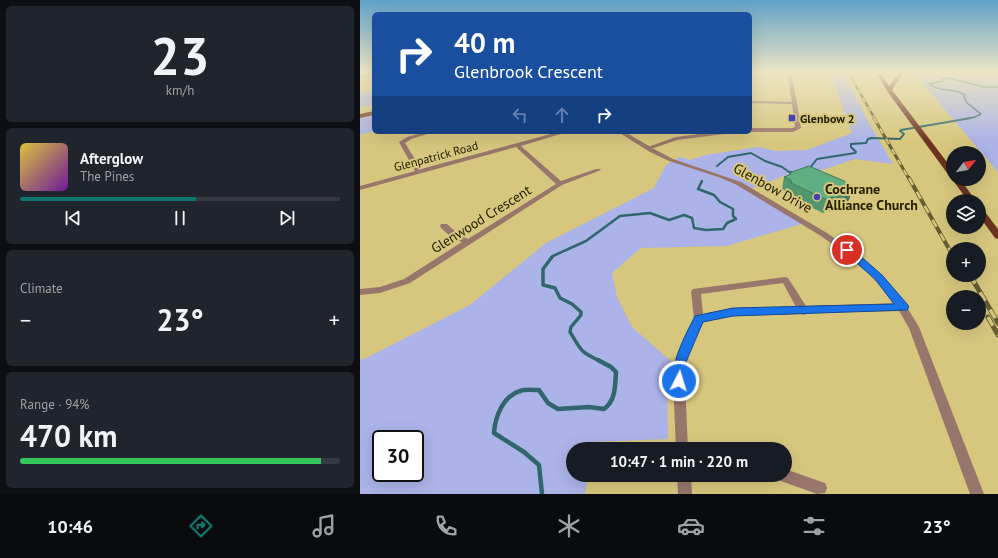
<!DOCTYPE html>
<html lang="en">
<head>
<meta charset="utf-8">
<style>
	:root { --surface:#171b24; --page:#20242c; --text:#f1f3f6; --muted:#9ea1a6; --line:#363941; --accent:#0f766e }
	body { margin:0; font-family:"PT Sans",sans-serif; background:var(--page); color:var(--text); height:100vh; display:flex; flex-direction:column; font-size:15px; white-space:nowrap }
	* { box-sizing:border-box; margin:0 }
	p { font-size:13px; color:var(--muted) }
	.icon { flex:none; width:22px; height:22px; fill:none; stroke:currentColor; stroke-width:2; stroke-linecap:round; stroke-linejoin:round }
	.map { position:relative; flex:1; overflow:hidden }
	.drawer { display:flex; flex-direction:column; gap:6px; padding:6px; background:#0d0f14; width:360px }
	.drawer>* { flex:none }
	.banner { position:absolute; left:12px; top:12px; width:380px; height:122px; border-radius:6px; box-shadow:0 4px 16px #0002; background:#1a4fa0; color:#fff; overflow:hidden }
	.needle { width:26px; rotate:59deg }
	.controls { position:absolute; left:586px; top:146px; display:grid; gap:8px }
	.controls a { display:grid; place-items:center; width:40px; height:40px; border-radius:50%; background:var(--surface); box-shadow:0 4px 16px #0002; font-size:20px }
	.speed { position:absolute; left:12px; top:430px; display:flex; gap:8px; font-size:20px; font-weight:700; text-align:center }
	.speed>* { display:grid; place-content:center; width:52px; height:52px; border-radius:50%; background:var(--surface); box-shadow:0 4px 16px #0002; line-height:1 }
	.speed .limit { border:2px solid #111; border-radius:6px; background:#fff; color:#111 }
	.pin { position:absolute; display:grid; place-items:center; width:34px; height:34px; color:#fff; margin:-17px; border:2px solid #fff; border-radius:50%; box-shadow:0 1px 4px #0007 }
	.me { position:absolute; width:44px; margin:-22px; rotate:5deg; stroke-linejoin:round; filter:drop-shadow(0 0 3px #0008) }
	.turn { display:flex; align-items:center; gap:14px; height:84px; padding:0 16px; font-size:18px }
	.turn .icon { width:52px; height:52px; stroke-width:2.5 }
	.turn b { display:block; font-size:28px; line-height:34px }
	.lanes { display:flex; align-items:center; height:38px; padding:0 16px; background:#0003; justify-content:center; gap:20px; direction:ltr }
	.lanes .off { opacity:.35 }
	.big { font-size:30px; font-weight:700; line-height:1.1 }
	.drawer .tile { flex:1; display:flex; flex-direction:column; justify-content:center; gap:6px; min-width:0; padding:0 14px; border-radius:6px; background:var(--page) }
	.drawer .dial { align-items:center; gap:0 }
	.dial b { font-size:52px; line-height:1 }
	.song { display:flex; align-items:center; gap:12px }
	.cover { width:48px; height:48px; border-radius:6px; background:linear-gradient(135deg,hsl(50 70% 55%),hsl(280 70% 35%)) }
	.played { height:4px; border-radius:2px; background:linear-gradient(90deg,var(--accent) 55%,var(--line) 55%) }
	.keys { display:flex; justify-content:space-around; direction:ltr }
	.heat { display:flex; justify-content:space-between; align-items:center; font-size:22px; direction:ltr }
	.charge { height:6px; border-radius:3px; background:linear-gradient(90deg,#34c759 94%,var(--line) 0) }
	.trip { position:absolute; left:206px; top:442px; width:226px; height:40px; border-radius:20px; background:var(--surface); box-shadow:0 4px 16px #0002; font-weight:700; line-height:40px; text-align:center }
	.menu { display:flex; height:64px; justify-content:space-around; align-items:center; background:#090b0e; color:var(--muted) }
	.menu .icon { width:28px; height:28px }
	.menu .selected { color:var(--accent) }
	.menu b { font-size:18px; color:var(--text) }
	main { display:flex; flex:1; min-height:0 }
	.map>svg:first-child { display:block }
	.green { fill:#abb3e8; fill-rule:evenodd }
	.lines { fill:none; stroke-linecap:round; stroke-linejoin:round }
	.stream-far4 { stroke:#30676c; stroke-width:1.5 }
	.stream-far3 { stroke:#30676c; stroke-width:2 }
	.stream-far2 { stroke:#30676c; stroke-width:2.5 }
	.stream-far1 { stroke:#30676c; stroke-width:3.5 }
	.stream { stroke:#30676c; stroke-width:4.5 }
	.minor { fill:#99766b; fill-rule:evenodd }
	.tertiary { fill:#99766b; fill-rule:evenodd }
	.primary { fill:#6d3221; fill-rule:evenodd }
	.rail-far3-casing { stroke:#675d2f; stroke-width:2.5 }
	.rail-far2-casing { stroke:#675d2f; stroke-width:3 }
	.rail-far1-casing { stroke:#675d2f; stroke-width:4 }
	.rail-casing { stroke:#675d2f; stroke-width:5 }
	.rail-far3 { stroke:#d7c77e; stroke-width:1.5; stroke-dasharray:5; stroke-linecap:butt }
	.rail-far2 { stroke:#d7c77e; stroke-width:2; stroke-dasharray:6; stroke-linecap:butt }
	.rail-far1 { stroke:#d7c77e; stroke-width:2.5; stroke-dasharray:8; stroke-linecap:butt }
	.rail { stroke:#d7c77e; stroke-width:3.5; stroke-dasharray:10; stroke-linecap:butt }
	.wall { fill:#529670 }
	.shaded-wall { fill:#427a5b }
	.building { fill:#5faf82; stroke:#427a5b }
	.route { fill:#1a73e8; stroke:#114b97 }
	.poi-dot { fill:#4441b7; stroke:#d7c77e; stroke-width:1.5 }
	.labels { text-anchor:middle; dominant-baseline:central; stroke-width:4; stroke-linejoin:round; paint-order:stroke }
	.far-poi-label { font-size:12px; font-weight:bold; fill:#262002; stroke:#d7c77e; text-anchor:start }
	.far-street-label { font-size:12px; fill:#262002; stroke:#d7c77e }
	.street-label { font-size:14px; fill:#262002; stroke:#d7c77e }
	.poi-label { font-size:14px; font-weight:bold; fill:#262002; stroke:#d7c77e; text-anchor:start }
</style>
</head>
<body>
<main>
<section class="drawer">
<div class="tile dial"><b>23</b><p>km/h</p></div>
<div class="tile">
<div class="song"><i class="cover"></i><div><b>Afterglow</b><p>The Pines</p></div></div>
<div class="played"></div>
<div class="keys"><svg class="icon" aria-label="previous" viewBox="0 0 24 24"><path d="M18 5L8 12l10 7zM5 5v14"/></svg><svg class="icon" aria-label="pause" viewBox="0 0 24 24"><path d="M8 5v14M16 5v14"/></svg><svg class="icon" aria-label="next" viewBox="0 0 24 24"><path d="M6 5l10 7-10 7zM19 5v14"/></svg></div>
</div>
<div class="tile"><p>Climate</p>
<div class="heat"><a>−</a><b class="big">23°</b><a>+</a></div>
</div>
<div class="tile"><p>Range · 94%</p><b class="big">470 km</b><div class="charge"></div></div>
</section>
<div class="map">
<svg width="638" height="494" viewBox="0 0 638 494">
	<rect width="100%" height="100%" fill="#d7c77e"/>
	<path class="green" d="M470,72H483L509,123L533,164L495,159L439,178L429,174L390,189L445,223L367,246L281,248L252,273L257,297L272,327L313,363L307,390L308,439L232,442L231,449H213V475H228L225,494H0V359H4L110,305L186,243L294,188L306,165L320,157L330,160L346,155L398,147L416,151L447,150L492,133ZM21,439H55V473H21Z
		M563,74L638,75V172L563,84L559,77Z
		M14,91V105L0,107V93Z
		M14,115V131L0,135V118Z"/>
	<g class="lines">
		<path class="stream-far4" d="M604,119L615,117L621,114L607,103L604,97L605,95C594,87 580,93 569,84L584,81L582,79L588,78L624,87H638"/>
		<path class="stream-far3" d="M357,166L368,157L391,153L405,161L422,167L429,172H433
			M449,169L457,159L495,153L496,152L491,147V144L506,143L508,139L511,138L540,139L544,134L540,131L541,130L611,118"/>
		<path class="stream-far2" d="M191,258L193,256L226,241L260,216L290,213L309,220L324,215L332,218L334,228L346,230L363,229L367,223L376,219L373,216V209L360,202L354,195L338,189L342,181"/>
		<path class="stream-far1" d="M192,257L183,269V285L195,288L200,298L212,304L221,312V315L211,327L210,332C222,351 219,351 240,361"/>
		<path class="stream" d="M182,494L179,465L164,452L134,433C135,417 143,396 160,391C166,389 173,390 179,390L188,403L198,409L229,407L244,409C256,400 255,386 256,372L251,367L238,360"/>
		<path class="minor" d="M427,72H431L437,103L441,128L433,132H390V128H432L435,127L432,104L390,103V101L432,102Z
			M14,73V75L0,77V75Z
			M65,132H74L51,139L45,143L61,169L198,132H207L161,146L201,181L236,169H240L241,170L202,185L50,283L20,293L0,295V289L20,287L44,279L102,242L91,237L81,228L80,226L81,224H87L97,233L108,239L196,184L156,147L0,190V186L55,171L39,142L47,137Z
			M353,132H367L364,134L317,140L288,150L285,148L316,137Z
			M425,277L428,278L446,306L543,303L546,305L548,307L546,309L543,311L447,313L444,315L441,314L373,316L343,322L325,362V381L328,449H316L313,381L315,362L334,319L331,291L333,289ZM423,283L436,307L373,308L343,314L341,294Z
			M425,469L465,483L467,488L465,493L457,494L418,480L416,475H425Z
			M317,475H331L332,494H318Z"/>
		<path class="tertiary" d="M258,132H265L294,149L313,159L381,182L467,233L501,257L516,271L531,286L545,304L559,327L624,494H610L549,328L538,309L525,291L510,275L495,261L461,236L377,185L361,178L309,161L290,152Z"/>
		<path class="primary" d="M516,72H520L529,86L540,72H544L532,90L593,170V177H590L527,91Z
			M14,111V115L0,118V114Z
			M593,178V179H600L616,201H608L592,179Z
			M619,207L622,208L638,229V239L635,238L619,216Z"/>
		<g class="rail-far3-casing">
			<path id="rail-far3" d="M488,72L515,119"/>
		</g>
		<g class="rail-far2-casing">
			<path id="rail-far2" d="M514,118L549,179"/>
		</g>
		<g class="rail-far1-casing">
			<path id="rail-far1" d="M549,178L593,256"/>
		</g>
		<g class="rail-casing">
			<path id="rail" d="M610,275L638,323
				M628,317L638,335"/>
		</g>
		<use href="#rail-far3" class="rail-far3"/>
		<use href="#rail-far2" class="rail-far2"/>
		<use href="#rail-far1" class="rail-far1"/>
		<use href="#rail" class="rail"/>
	</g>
	<path class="wall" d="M429,173L484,181L489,200L486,202L485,205L482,206L481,210L476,209L471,212L468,210L463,213L428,196V193L422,190L424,177L429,175Z"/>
	<path class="shaded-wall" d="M493,187L489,200L486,202L485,205L482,206L485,196V194L487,190Z
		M479,196L476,209L471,212L475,198Z
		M472,197L468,210L463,213L467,200Z"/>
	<path class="building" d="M449,166L484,181L493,187L487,190L489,191L485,194V196H479L475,198L472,197L467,200L431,183L432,182L430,181L431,180L424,177L431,174L429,173Z"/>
	<linearGradient id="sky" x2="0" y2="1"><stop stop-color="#60a1c8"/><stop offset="0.51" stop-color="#ede6c5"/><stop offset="1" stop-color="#ede6c5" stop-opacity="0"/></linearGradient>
	<rect width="638" height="141" fill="url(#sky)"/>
	<path class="route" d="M484,247H490L522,275L547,304L549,307L547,310L373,316L343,322L326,362L325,381L324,385L319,387L315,385C307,368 327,332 335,316L373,308L534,304L515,279L484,252L482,250Z"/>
	<g class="poi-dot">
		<rect x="428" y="114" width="8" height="8" rx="2"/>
		<circle cx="457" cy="197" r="4"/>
	</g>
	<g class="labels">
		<g class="far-poi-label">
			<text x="440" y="118">Glenbow 2</text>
		</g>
		<g class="far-street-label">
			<text transform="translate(76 156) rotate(-15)">Glenpatrick Road</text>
		</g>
		<g class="street-label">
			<text transform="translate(413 188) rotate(29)">Glenbow Drive</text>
			<text transform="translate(121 219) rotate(-32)">Glenwood Crescent</text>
		</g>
		<g class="poi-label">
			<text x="465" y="189">Cochrane<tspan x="465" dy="16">Alliance Church</tspan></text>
		</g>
	</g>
</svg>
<div class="controls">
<a><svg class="needle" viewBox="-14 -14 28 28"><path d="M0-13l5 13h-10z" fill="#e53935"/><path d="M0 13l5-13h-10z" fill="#9ea1a6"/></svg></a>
<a><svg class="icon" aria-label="layers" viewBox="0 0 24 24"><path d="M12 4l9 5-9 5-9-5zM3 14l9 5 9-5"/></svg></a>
<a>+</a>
<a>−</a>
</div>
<div class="speed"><div class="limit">30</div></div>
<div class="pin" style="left:487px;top:250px;background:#d93025"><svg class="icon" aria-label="arrive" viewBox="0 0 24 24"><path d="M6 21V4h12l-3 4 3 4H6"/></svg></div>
<svg class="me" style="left:319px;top:381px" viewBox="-20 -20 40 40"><circle r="17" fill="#1a73e8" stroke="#fff" stroke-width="3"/><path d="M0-11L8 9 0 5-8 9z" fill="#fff"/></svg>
<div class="trip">10:47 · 1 min · 220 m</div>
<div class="banner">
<div class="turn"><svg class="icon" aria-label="right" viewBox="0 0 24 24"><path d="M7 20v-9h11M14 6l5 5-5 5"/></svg><div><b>40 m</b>Glenbrook Crescent</div></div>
<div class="lanes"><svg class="icon off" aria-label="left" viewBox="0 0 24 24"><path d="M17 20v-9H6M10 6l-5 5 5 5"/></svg><svg class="icon off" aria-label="ahead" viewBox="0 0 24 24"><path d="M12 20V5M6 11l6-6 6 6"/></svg><svg class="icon" aria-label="right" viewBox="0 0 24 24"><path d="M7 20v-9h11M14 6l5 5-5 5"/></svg></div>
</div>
</div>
</main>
<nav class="menu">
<b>10:46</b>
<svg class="icon selected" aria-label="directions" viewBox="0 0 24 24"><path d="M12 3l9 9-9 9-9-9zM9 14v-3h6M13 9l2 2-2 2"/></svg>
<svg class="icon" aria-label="music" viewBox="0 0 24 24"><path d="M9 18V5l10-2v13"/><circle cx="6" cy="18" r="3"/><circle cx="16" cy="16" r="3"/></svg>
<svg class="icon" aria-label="phone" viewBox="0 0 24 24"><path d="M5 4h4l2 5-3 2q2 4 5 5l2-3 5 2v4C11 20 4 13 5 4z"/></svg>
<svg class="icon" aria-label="climate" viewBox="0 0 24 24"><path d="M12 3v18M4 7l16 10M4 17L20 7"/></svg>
<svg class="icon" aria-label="car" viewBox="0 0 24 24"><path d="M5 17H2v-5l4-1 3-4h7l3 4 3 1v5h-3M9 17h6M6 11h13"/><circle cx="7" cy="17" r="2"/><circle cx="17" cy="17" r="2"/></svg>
<svg class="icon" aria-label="filters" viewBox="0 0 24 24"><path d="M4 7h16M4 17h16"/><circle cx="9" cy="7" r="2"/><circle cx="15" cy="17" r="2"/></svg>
<b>23°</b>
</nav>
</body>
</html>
